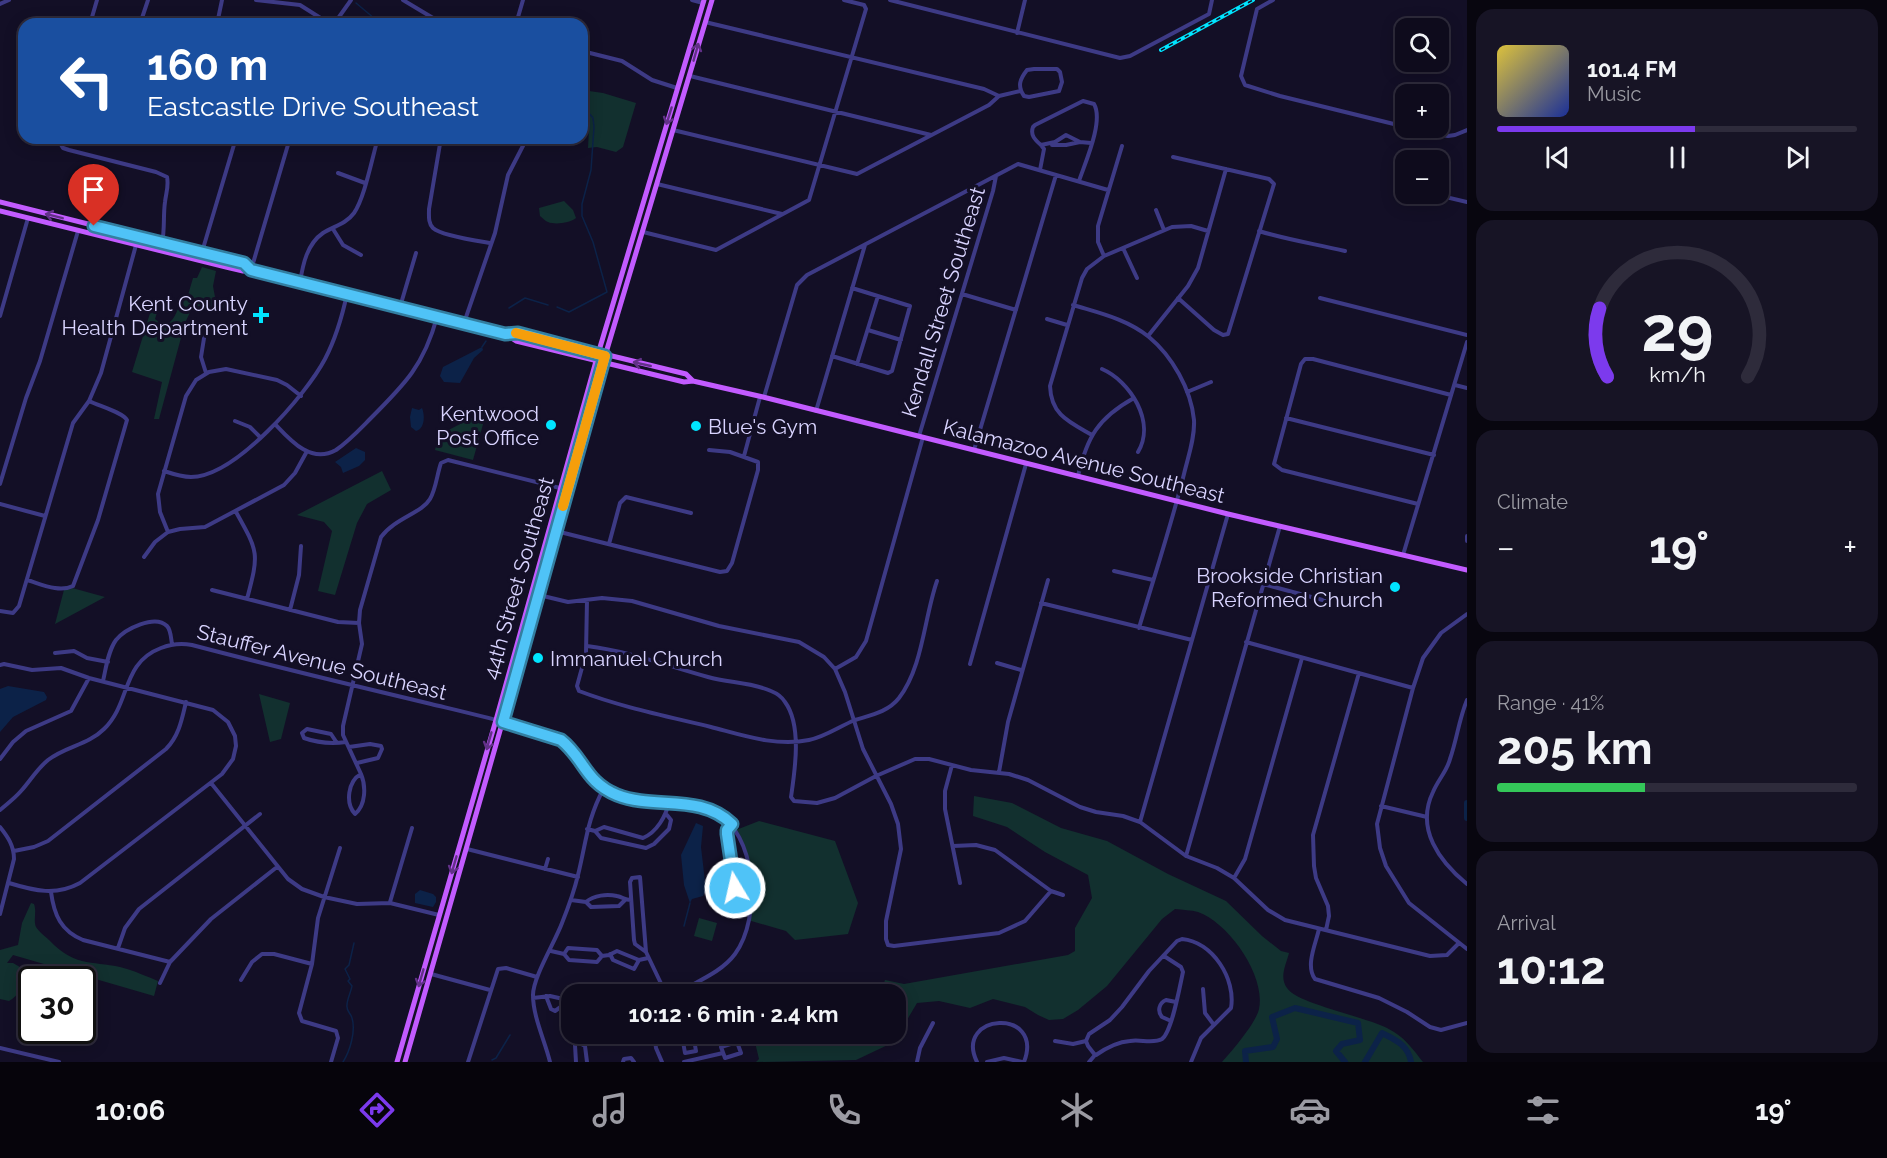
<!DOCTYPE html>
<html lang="en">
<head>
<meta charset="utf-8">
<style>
	:root { --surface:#0e0b1c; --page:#171425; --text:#f1f3f6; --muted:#9b9ba3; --line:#2e2b3b; --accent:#7c3aed }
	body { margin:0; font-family:Raleway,sans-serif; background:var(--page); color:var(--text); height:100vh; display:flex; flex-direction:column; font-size:22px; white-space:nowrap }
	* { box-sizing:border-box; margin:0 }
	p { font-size:20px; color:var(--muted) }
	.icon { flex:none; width:33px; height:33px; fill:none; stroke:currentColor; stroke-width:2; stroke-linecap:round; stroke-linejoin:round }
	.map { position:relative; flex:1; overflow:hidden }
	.drawer { display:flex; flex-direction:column; gap:9px; padding:9px; background:#08060f; width:420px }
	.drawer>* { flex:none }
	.guide { position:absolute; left:18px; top:18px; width:570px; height:126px; border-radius:18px; box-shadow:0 3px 15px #0003,0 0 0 2px var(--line); background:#1a4fa0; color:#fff; overflow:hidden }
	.controls { position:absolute; left:1395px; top:18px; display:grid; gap:12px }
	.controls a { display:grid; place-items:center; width:54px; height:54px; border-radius:12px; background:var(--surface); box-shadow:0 3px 15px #0003,0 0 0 2px var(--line); font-size:30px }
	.speed { position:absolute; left:18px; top:966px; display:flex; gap:12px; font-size:30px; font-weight:700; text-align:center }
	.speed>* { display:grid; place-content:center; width:78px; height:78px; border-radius:50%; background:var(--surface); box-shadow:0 3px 15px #0003,0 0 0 2px var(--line); line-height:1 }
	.speed .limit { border:3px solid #111; border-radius:9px; background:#fff; color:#111 }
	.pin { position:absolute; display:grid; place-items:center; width:51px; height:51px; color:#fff; margin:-62px -26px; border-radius:50% 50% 50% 0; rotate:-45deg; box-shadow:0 0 6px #0007 }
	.pin .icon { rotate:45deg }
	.me { position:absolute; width:66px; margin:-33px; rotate:351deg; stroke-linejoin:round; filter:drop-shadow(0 0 4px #0008) }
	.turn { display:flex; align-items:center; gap:21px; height:126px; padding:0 30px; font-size:27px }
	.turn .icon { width:78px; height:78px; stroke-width:2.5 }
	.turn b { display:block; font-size:42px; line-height:51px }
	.big { font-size:45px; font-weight:700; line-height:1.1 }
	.drawer .tile { flex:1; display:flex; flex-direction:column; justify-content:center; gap:9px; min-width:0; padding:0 21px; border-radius:18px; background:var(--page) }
	.drawer .dial { align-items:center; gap:0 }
	.dial svg { height:156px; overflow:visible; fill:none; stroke:var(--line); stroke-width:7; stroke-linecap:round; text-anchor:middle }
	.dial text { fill:var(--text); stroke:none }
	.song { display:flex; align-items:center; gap:18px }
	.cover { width:72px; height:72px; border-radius:9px; background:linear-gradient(135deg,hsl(50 70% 55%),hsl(230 70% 35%)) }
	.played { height:6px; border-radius:3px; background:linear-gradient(90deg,var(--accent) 55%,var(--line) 55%) }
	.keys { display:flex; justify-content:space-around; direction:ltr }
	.heat { display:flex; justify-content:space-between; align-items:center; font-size:33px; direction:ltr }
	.charge { height:9px; border-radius:4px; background:linear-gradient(90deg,#34c759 41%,var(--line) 0) }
	.trip { position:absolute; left:561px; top:984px; width:345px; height:60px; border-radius:18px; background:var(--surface); box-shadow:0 3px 15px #0003,0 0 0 2px var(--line); font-weight:700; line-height:60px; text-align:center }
	.dock { display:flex; height:96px; justify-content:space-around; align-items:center; background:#06040b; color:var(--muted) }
	.dock .icon { width:42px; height:42px }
	.dock .selected { color:var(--accent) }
	.dock b { font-size:27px; color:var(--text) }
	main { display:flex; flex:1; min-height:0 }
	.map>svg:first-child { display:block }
	.green { fill:#12302f }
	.water { fill:#0c2248 }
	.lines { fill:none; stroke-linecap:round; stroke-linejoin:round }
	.stream { stroke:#0c2248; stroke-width:1.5 }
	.river { stroke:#0c2248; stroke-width:6 }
	.minor { stroke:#3d3a85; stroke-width:4 }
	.major { stroke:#c25bff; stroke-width:5 }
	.rail-casing { stroke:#00e5ff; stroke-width:4 }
	.rail { stroke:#130f26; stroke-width:1.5; stroke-dasharray:4.5; stroke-linecap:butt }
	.oneway { stroke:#623188 }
	.route-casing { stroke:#337fa1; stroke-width:15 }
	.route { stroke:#4fc3f7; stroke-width:10 }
	.slow { stroke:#f59e0b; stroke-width:10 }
	.poi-dot { fill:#00e5ff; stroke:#130f26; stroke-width:2 }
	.labels { text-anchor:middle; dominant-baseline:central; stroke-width:6; stroke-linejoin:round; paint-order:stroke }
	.street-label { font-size:21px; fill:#d9d4ff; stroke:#130f26 }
	.poi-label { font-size:21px; fill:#d9d4ff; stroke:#130f26; text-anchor:end }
</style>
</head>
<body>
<main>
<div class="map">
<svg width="1467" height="1062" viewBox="0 0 1467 1062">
	<rect width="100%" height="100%" fill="#130f26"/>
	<path class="green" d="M582,90L603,93L636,103L623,147L616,152L597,147L588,148L589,129L587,117L582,114Z
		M564,201L573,210L576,218C570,223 555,225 548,222C545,221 543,218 540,216L539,208Z
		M202,267L216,271L213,286L215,297L225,305L222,311L200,306L192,308L185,323L159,419H154L162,382L132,372L154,300L160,303L155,319L160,323L170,322C178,315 178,304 184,296L188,295L193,278H197Z
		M487,410L473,460L435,450L439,435Z
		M382,471L391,490L367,504L357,523L335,595L318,591L332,531L324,522L297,515Z
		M65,586L105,597L55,624Z
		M259,694L290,703L281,739L270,742Z
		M974,796L1012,803L1061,828L1107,841L1168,874L1226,901L1262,936L1281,951L1289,953C1286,965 1279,977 1287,988C1298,1005 1372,1017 1394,1032C1406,1039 1415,1052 1423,1062H1222C1232,1051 1256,1023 1259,1009C1266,976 1229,923 1198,912C1191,910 1183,910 1175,909L1162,919L1107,986L1078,1010L1063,1019L1049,1020L1038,1015L1025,1007L993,999L970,1008L939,1001L917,1003L894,1042L856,1060L756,1062L759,1059L753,1034H783L818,1041L845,1034H896V994H880L885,980L904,984L1068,955L1075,951V928L1092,898L1088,875L1045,852L1007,827L973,816Z
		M759,821L835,841L858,903L848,934L795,940L786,931L748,920C754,885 749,862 736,830Z
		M31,903L34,904C37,912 33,920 36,927C39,932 45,936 49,940C78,970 94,959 127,969C137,972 148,977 158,981L154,996L13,955L7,963H13L25,970C27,983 20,994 9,1001L0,999V950L18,945L22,923Z
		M699,918L717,923L712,941L694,936Z"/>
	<path class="water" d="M482,347L483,350L474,358L460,383L444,382L440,376L443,367Z
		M412,408L419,410L422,408C425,415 425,429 416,431L411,427L410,417Z
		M356,448L365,452V460L359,466L343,473L341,467L335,462Z
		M8,686L44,692L47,697L46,700L13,717L0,732V689Z
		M696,823L703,826L701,847L706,890L703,896L692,899L690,903L684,885L681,855Z
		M420,890L433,894L436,897V902L433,907L415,903V894Z"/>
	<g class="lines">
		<path class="stream" d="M356,3L381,24
			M557,307L569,312L607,292L593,242L582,216V204L591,170L594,127L593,118L582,105
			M509,308L525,298L548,305
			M482,347L486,341
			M684,926L690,903
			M492,1060L496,1058L510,1035
			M343,1062C350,1051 356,1031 352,1018C351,1013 346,1012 347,1005C347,999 351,992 352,986L348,981L350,979L345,969L349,965L354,943"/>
		<path class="river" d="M1467,803V818
			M1246,1062L1245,1051L1273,1047L1277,1039L1272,1017L1295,1008L1358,1023L1360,1040L1342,1044L1336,1051L1345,1062
			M1365,1062L1382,1033C1396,1040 1408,1045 1411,1062"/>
		<path class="minor" d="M256,0L300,5L330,24
			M403,0L433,18L467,24
			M692,0L703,3
			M890,0L1120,58L1130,56L1209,14L1212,0
			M1273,0L1257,9L1241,76L1245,85L1280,96L1406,127
			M0,4L9,0
			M705,22L984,89L999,96
			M90,24L97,0
			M140,24L148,0
			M217,24L222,0
			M334,24L351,0
			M516,24L523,0
			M1017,33L1025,0
			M582,51L622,61L652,80L677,88
			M1034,69H1057L1060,72L1062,82L1059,91L1029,97L1024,96C1017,86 1020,79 1027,70Z
			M690,76L931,135
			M999,96L1020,91
			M1409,128L1448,136L1455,135L1467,130
			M673,130L857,174L989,105L999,96
			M57,138L63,148L69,150L156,172L167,177C169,186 166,193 165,202C163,216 165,229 162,243
			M441,138L429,209C429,216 428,223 433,228C442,236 478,241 490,243
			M1041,145C1035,140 1030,135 1033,127L1035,125L1083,101L1094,104C1104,121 1085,163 1079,181
			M1041,145L1055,142L1066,135L1080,142L1091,143
			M1052,145H1066L1080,142
			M1173,157L1269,179L1274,184L1228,334L1223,335L1214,330L1178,298
			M1040,170L1044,149L1041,145
			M338,173L365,183
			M657,184L782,214
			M1433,194L1467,202
			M1156,210L1164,230
			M333,229L343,245L361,255
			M1259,231C1288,240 1316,244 1345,251
			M643,232L716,250L809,200L866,9L864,5L844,0
			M1123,248L1137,278
			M202,252L236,138
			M1104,256L1098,242V226L1122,146
			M251,270L290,138
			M300,282C303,264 307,244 323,233C334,226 346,224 354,213C365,197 372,158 378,138
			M962,294L1016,310
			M1320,298L1467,335
			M1073,305C1099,313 1127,319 1149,337C1172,356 1191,389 1194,420C1195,438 1188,457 1184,474C1171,526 1154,577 1139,628
			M400,307L416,253
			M0,316L28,218
			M1047,319L1067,325
			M464,323L495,233L508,175L527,138
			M868,330L901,340
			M205,332L201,357L206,373
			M1148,336L1188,286L1198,268L1226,169
			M832,356L888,373L892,371L910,306L852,288
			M857,364L878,296
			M1102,369C1130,381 1156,422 1138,452
			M1455,385L1467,388
			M1187,392L1211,382
			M764,397L797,285L807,275L1018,164L1108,190
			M816,411L865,245
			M1286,418L1434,455
			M235,421L250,427L260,437
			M275,424C291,441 311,464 336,450C349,441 360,429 371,418C405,384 424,365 437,317
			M1092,435C1069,422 1051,415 1050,386L1082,278L1087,269L1104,256L1172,227L1191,226L1208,231
			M919,436L993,191L996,176
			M974,450L1056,175
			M744,456L760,397
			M164,471C173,474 182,477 191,477C235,477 306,395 325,359C336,338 342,317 347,294
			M1078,476C1087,437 1098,418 1134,398
			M0,484L26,398L40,361L78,231
			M0,504L45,516
			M1418,504L1282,470L1274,464L1301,364L1305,359H1313L1451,395
			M236,512C259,553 259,553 247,599
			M556,531L720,572L727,571L732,563L758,470V462L730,452L709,450
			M168,532L160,512L158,494L186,396L196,380L209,372L226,369L277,380L287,385L301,396
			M1467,536V541
			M609,544L620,503L626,497L691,513
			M1403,555L1467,342
			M144,557L155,542L168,532L180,529L205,527L284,485L295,473L306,453
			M1114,571L1153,580
			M27,580C41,584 59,593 73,586L98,520L127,420C122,412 99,406 89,401
			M1263,584L1330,602
			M212,590L338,622L359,623
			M539,595L568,602L602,598L632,601L719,626L799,642L824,657L835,669L845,692L863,749L891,804L898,824L901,849L886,921V939L888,945L894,946L999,933L1025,921L1051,891
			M587,600L586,653L577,686L579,691C621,707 666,716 711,727C742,735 776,747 809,740C825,737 840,726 855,720C871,715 888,712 899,698C923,667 924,618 937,581
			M1041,603L1192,640
			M290,610L299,575L301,546
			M0,611L13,613L19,606L73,423L89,401L101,373L136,245
			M1467,614L1441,633L1423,658L1413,688L1377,824L1380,848L1386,866L1409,903L1467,949
			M1246,642L1413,688
			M587,646C628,651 668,666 708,677C728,683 751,682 771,691C776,693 782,697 785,702C802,725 795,770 791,797L794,801L817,803L835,798L876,776L915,759H929L971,770L1009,774L1028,780L1080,807L1096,812L1123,816L1140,822L1186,856L1217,868L1234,878L1268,910L1285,920L1430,956L1447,955L1459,943
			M55,653L74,651L87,658L108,662
			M997,663L1021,670
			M970,664L1026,464
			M0,665L4,664L32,670L61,668L89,678L213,710L228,722L235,736L236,746L233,759L222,774L80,883C56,896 35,891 9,883
			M835,669L856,657L866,641L923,437
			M103,681C106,668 108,651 116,640C125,629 155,614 167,626C171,630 171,639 172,644
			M1467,700C1459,719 1457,739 1450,759C1447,771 1438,780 1433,792C1415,829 1440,862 1467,884
			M337,743L331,734L307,729L302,733L304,738C318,743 331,744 346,742
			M349,747L370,744L381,746L382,749L378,758L357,763
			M0,759L13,742L26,731L71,711L89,678
			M952,765L945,791V809L960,883
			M999,772L1008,722L1048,580
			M361,774L343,735V726L362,644L359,623L360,610L381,537C395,518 422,513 430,499C436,489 437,474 441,463L448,460L560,488
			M361,774C366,786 366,805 355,814C345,803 348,781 361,774Z
			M211,783L288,879L302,889L324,897L357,904L390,903L439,915
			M1381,806L1427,817
			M0,810C7,804 15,798 21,791C30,781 37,769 48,760C66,746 88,745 104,729C131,703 121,663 161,648C171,644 182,643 192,645C272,666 351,685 431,704C460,711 490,718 519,726C530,729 543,732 554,736C571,744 575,759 587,773C594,782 605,790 616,794C646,807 684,795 714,811C757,833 762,917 735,954C721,973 695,982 676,994
			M1140,822L1228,514
			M732,824L727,830V834L738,906L750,909
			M0,827C8,837 14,846 14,859L0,914
			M587,829L595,831L601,838L646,848L654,844L669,829L671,820L667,815
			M595,831L604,827L643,838C657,832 666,816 669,802
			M953,846L976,845L995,850L1051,891L1063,895
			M467,849L578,877
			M14,851L34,847L48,841L166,749C179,736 182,719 186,702
			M1186,856L1280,526
			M545,869L548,859
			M1234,878L1245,859L1302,658
			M51,892C54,915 61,931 83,940L170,962
			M571,900L586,902C594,895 607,894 617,896C623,897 624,900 631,900
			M390,902L412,828
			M586,902L591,907L619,906L625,900
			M1319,929C1316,943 1305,966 1315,979L1379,998L1407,1012L1430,1027L1441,1030L1467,1023
			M1326,930L1329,916L1328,906L1316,878L1314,866L1313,835L1359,673
			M118,948L125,928L139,909L260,814
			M551,951L564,954L569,960L597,962L602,956L609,955L617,951L639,960L648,958
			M646,952L635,944L634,940L630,882L632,878L640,877L646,952L666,994
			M564,954L568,948L597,950L602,956
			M610,954L613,960L634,969L639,960
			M431,974L490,990
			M241,980L252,962L262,954H274L312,964
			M160,983L170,962L211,919L277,867
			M1203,989L1205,1013L1214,1025
			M546,996L551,1009L555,1011L569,1001
			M533,998L550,996L572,1001
			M1171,1021L1162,1017C1157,1011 1159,1003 1166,1000L1176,1002
			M654,1034L656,1048L662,1062
			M693,1034L696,1051L685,1053L682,1036Z
			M1055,1041L1073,1044L1086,1041
			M737,1042L741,1053L725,1058L721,1047Z
			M0,1048L59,1062
			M1096,1055C1106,1048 1117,1042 1130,1041C1139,1039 1154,1044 1162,1039C1172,1032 1180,985 1183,972L1181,967L1164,956
			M331,1062L338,1038L336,1031L302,1021L299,1013L312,964L318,918L340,848
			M468,1062L498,969L506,968L537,977
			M550,1062C545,1041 533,1017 533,995C533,977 555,942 562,923C568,908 574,892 578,875C586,843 587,819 604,788
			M576,1062L575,1045L578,1042L585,1046L587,1062
			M623,1062L624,1059L631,1058L634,1062
			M684,1062L723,1053
			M917,1062L920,1048L933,1023
			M977,1062C953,1013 1045,1007 1024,1062
			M987,1062L1004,1058L1022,1062
			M1089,1062L1095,1055L1088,1046L1086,1041L1089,1034L1110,1020L1122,1007L1149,971L1177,941L1182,939C1213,942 1236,979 1231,1008L1201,1038L1191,1062"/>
		<path class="major" d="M0,202L244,263L251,270
			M0,211L226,267L243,271L251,270L491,330L505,334L516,341L684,382L693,381L763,397L1228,514L1467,570
			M505,334L518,333L686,374L693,381
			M397,1062L496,720L598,354L704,0
			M405,1062L520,661L605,356L712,0"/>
		<g class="rail-casing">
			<path id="rail" d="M1161,50L1253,0"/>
		</g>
		<use href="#rail" class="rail"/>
	</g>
	<defs><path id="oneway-shaft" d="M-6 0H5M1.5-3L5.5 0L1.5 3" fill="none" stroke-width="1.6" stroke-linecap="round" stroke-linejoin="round" transform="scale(1.5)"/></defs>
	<g class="oneway">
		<use href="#oneway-shaft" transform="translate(696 52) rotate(-74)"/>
		<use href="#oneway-shaft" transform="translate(669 116) rotate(107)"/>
		<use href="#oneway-shaft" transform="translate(54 216) rotate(-166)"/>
		<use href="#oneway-shaft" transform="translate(642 364) rotate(-167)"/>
		<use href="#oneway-shaft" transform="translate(489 741) rotate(106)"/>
		<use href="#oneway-shaft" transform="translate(454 865) rotate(106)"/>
		<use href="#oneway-shaft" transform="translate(421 978) rotate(106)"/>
	</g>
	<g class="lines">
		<g class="route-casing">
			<path id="route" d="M94,226L244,263L251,270L505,334L518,333L605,356L503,722L561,740C584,758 585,782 617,795C655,810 700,793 732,824L727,830V834L735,888"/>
		</g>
		<use href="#route" class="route"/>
		<path class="slow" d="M516,333L605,356L563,506"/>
	</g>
	<g class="poi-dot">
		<path d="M258 306h6v6h6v6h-6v6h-6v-6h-6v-6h6z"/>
		<circle cx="551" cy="425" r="6"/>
		<circle cx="696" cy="426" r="6"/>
		<circle cx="1395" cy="587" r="6"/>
		<circle cx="538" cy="658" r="6"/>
	</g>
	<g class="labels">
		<g class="street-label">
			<text transform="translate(943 302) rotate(-73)">Kendall Street Southeast</text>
			<text transform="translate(1084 461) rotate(14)">Kalamazoo Avenue Southeast</text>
			<text transform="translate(518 578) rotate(-74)">44th Street Southeast</text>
			<text transform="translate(322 662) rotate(14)">Stauffer Avenue Southeast</text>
		</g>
		<g class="poi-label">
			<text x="248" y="303">Kent County<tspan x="248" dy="24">Health Department</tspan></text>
			<text x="539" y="413">Kentwood<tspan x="539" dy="24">Post Office</tspan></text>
			<text x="708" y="426" text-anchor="start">Blue's Gym</text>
			<text x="1383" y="575">Brookside Christian<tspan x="1383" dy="24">Reformed Church</tspan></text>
			<text x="550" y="658" text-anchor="start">Immanuel Church</text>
		</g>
	</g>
</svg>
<div class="controls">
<a><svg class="icon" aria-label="search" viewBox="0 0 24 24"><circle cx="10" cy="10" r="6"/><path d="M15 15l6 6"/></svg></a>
<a>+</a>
<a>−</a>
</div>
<div class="speed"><div class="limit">30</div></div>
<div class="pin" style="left:94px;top:226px;background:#d93025"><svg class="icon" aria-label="arrive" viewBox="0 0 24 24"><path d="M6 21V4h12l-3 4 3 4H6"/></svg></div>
<svg class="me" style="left:735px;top:888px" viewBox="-20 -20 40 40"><circle r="17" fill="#4fc3f7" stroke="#fff" stroke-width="3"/><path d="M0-11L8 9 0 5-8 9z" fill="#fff"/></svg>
<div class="trip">10:12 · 6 min · 2.4 km</div>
<div class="guide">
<div class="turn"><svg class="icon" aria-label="left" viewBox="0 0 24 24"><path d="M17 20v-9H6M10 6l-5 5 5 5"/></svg><div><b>160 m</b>Eastcastle Drive Southeast</div></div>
</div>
</div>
<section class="drawer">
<div class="tile">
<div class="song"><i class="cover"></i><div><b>101.4 FM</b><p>Music</p></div></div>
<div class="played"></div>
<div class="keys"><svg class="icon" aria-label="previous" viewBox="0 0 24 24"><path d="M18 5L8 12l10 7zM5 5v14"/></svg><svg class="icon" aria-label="pause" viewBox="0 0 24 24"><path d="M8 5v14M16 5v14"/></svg><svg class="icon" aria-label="next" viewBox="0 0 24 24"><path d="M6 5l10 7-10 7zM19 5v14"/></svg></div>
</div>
<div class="tile dial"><svg viewBox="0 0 100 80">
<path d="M14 69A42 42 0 1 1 86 69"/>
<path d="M14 69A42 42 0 0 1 10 34" stroke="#7c3aed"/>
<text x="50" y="56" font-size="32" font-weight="700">29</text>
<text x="50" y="72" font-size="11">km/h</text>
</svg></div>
<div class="tile"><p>Climate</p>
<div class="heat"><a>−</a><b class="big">19°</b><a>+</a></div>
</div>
<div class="tile"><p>Range · 41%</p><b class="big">205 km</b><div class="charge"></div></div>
<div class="tile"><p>Arrival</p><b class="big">10:12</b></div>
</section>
</main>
<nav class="dock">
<b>10:06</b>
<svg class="icon selected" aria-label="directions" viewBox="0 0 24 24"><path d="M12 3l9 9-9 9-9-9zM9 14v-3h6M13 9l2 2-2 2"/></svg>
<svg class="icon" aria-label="music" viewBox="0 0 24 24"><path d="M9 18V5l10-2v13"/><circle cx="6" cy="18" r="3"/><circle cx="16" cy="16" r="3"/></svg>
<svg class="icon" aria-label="phone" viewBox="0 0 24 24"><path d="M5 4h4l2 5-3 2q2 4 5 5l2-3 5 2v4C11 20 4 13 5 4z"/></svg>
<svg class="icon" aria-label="climate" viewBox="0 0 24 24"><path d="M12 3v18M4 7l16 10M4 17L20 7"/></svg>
<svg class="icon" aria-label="car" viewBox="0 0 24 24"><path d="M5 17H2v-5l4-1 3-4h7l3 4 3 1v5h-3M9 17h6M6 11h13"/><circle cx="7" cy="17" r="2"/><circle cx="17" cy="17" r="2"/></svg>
<svg class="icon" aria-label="filters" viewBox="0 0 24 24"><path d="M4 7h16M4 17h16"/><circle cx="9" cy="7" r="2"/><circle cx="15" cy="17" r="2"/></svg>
<b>19°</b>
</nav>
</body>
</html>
